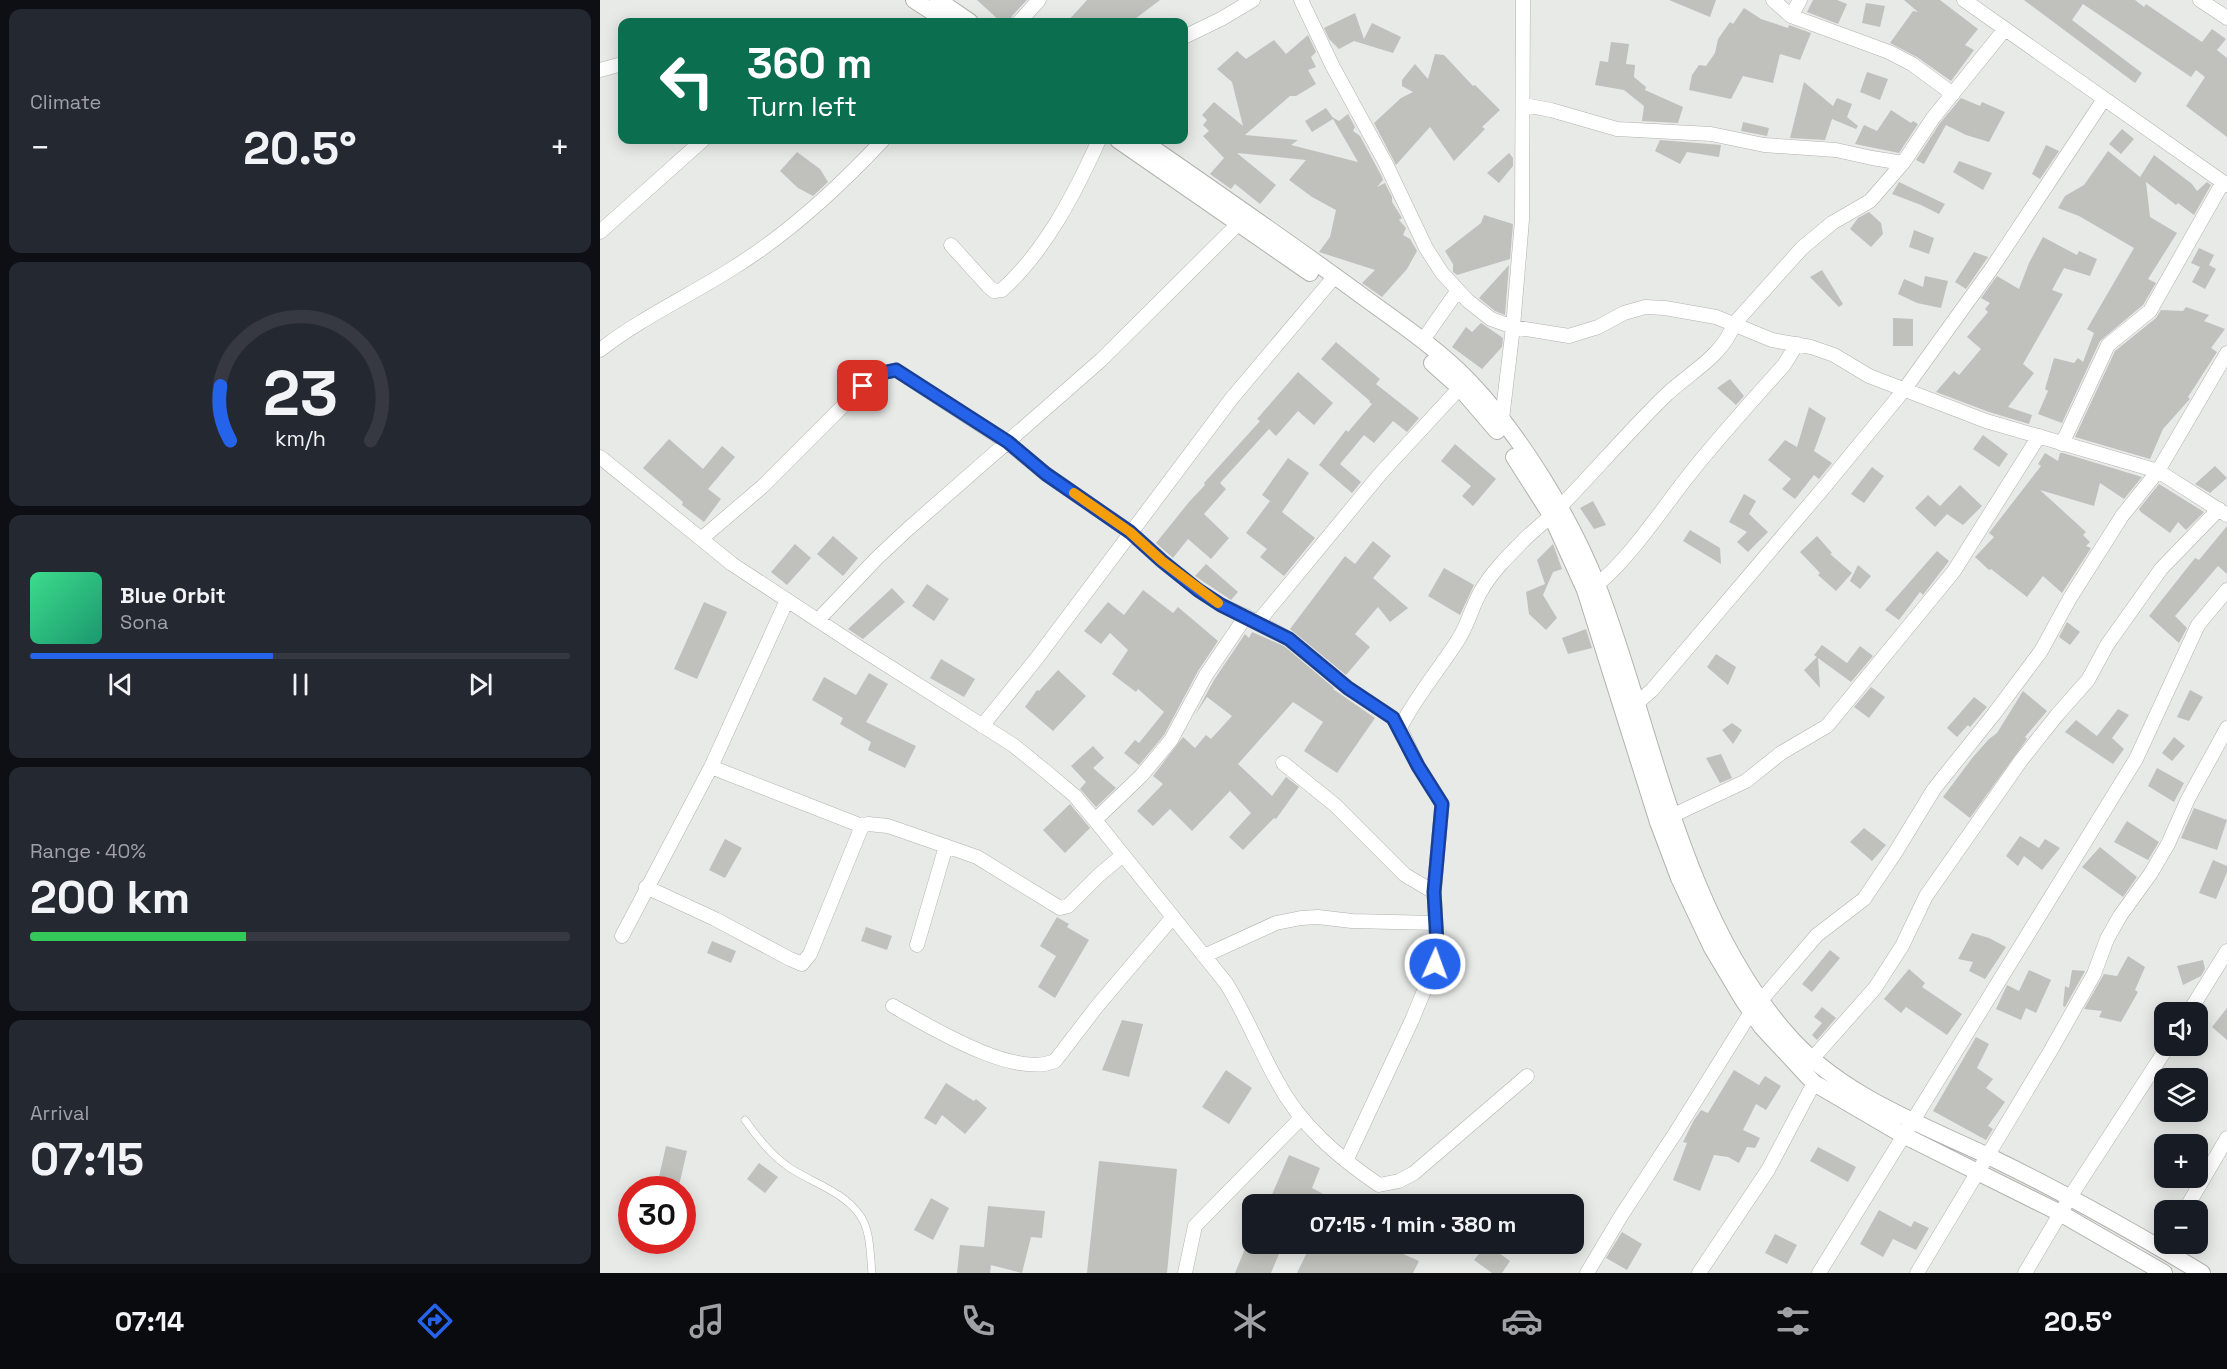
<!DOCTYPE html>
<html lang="en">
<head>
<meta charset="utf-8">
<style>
	:root { --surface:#171b24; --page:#242831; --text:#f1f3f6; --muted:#9ea1a6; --line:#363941; --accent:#2563eb }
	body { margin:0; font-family:"Space Grotesk",sans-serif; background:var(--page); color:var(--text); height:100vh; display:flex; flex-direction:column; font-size:22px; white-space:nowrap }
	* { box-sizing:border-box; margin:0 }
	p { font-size:20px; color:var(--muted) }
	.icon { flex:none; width:33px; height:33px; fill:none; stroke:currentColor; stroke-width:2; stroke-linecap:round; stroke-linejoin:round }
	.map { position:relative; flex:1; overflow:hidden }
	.panel { display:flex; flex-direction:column; gap:9px; padding:9px; background:#0d0f14; width:600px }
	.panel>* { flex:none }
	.banner { position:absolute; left:18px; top:18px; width:570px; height:126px; border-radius:12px; box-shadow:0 3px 15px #0003; background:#0b6e4f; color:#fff; overflow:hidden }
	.buttons { position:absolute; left:1554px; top:1002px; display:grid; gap:12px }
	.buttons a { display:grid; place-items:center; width:54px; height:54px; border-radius:12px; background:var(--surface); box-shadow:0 3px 15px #0003; font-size:30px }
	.speed { position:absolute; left:18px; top:1176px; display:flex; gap:12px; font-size:30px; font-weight:700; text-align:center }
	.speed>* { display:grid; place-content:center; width:78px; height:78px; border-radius:50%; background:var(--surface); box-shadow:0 3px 15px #0003; line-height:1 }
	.speed .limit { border:9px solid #d22; background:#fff; color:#111 }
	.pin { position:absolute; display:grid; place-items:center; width:51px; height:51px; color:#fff; margin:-26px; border-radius:12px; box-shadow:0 3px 9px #0006 }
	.me { position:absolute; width:66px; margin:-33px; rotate:2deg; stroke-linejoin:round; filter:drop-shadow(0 0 4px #0008) }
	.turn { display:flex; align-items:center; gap:21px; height:126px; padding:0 30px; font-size:27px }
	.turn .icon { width:78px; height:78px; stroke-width:2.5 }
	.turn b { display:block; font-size:42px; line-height:51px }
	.big { font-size:45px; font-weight:700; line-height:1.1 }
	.panel .card { flex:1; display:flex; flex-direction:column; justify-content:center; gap:9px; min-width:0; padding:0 21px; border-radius:12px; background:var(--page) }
	.panel .dial { align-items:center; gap:0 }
	.dial svg { height:156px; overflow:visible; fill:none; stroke:var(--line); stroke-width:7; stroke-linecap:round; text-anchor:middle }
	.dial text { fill:var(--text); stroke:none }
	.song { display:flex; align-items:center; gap:18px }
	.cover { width:72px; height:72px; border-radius:9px; background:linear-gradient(135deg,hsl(150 70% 55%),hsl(160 70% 35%)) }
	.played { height:6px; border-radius:3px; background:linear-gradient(90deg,var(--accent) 45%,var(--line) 45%) }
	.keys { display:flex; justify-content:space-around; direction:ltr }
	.heat { display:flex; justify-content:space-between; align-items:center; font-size:33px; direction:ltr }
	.charge { height:9px; border-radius:4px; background:linear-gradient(90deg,#34c759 40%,var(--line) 0) }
	.trip { position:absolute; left:642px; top:1194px; width:342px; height:60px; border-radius:12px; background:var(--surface); box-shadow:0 3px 15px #0003; font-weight:700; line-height:60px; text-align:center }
	.tab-bar { display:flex; height:96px; justify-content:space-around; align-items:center; background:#090b0e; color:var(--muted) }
	.tab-bar .icon { width:42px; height:42px }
	.tab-bar .on { color:var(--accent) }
	.tab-bar b { font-size:27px; color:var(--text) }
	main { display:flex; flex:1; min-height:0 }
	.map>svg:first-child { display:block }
	.building { fill:#c0c0bd }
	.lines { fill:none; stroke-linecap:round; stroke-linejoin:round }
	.service-casing { stroke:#b1b2b0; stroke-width:8 }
	.minor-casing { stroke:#b1b2b0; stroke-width:15 }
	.tertiary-casing { stroke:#b1b2b0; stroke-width:18 }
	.service { stroke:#fff; stroke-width:7 }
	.minor { stroke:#fff; stroke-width:14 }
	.tertiary { stroke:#fff; stroke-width:16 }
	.route-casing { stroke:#184099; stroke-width:15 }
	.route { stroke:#2563eb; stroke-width:10 }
	.slow { stroke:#f59e0b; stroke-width:10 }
</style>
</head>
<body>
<main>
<section class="panel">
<div class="card"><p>Climate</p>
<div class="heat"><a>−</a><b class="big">20.5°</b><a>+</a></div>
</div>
<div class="card dial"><svg viewBox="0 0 100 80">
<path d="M14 69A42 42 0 1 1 86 69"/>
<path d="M14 69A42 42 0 0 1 9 41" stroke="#2563eb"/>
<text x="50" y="56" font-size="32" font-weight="700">23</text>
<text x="50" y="72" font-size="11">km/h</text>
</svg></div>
<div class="card">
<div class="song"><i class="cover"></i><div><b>Blue Orbit</b><p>Sona</p></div></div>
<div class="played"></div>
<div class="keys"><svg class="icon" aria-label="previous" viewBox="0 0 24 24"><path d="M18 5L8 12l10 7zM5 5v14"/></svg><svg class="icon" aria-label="pause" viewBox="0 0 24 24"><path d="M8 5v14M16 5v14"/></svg><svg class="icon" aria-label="next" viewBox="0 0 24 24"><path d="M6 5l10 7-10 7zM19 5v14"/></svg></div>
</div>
<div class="card"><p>Range · 40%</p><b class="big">200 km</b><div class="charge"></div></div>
<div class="card"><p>Arrival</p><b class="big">07:15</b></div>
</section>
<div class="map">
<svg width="1627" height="1273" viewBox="0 0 1627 1273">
	<rect width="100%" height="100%" fill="#e8eae7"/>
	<path class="building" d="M377,0H427L412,16L410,22H401Z
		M487,0H560L531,22H467Z
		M1069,0H1116L1110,17Z
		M1213,0H1237L1247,4L1238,24L1207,12Z
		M1304,0H1340L1378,29L1365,45L1374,50L1351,81L1317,57L1290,43L1313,11L1318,12Z
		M1424,0H1535L1544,7L1546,4L1602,42L1612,29L1626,39L1617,50L1627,58V137L1586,106L1605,77L1596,70L1591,77L1483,4L1472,20L1542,73L1535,83Z
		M1266,3L1285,6L1280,27L1262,23Z
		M1144,8L1161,19L1188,28L1189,25L1211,33L1200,60L1180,54L1173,83L1143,76L1131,99L1089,90L1092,75L1099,65L1106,66L1115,53L1118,39L1130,22L1133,24Z
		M755,13L764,39L772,23L801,37L793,53L754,41L739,49L729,39L724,28Z
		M708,35L716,52L711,57L716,67L708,70L716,84L696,96H690L645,135L698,140L691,145L758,162L733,119L712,132L705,121L726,108L733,118L732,117L739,121L748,114L755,127L753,131L760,136L782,177L783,180L777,187L785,183L792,197V202L802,218L799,220L806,228L803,235L810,239L817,251L807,269L782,297L762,283L775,270L719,252L730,237L736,210L712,197L689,180L706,160L637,153L676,185L660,204L635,184L631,189L610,174L624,158L603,136L609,131L603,125L607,120L602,115L614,102L643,126L632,82L617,69L637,51L646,59L674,40L686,54Z
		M1011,42L1029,44L1026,64L1035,65L1034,77L1046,87L1045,90L1083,107L1078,123L1042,121L1044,106L1024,90L995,85L1000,61L1008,62Z
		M835,54L844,55L873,86L875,85L900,110L882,127L885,129L854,161L830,127L796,165L774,123L801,98L813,92L802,86V80L815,64L828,79Z
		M1267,72L1288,79L1280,100L1260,92Z
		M1204,82L1233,106L1237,98L1252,104L1247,117L1258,126L1256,129L1232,119L1225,140L1190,138Z
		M1361,98L1380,106L1382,102L1405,112L1389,142L1366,135L1346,125L1324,164L1316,160L1340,123Z
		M1291,110L1311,123L1313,121L1318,124L1299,153L1255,144L1264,125L1277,131Z
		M1143,122L1169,128L1167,136L1141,131Z
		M1522,129L1534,139L1521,154L1509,144Z
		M1060,140L1121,145L1119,157L1087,152L1080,164L1055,151Z
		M1446,145L1459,151L1440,179L1432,174Z
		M1508,151L1540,177L1554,155L1592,184L1597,191L1607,182L1611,185L1594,215L1578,203L1576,205L1546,182L1550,217L1577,233L1548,279L1556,283L1543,305L1500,341L1462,423L1438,414L1448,391L1445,389L1454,358L1474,363L1478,358L1483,362L1494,333L1487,329L1534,248L1479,216L1458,208L1465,196L1484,185Z
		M197,152L220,169L228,182L213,196L198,188L180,171Z
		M909,153L913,158V166L899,183L887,173Z
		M1359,161L1392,173L1383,190L1353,172Z
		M1299,182L1345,204L1339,214L1321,205L1292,194Z
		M1269,212L1281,223L1283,234L1271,247L1250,229L1258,218Z
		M884,215L913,224L910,259L857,275L853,272V264L845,251L881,223Z
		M1314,230L1334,238L1329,254L1309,247Z
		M1443,237L1477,255L1479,251L1497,259L1490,276L1464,268L1452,290L1463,294L1423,364L1434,373L1408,407L1432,415L1429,424L1389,412L1336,392L1354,371L1359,375L1381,349L1367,337L1388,312L1385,309L1390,303L1381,298L1397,276L1419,289L1429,263Z
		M1599,248L1614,255L1609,265L1616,269L1605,289L1592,282L1600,267L1591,263Z
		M1374,252L1388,257L1366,289L1355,282Z
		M909,265L905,315L895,311L879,298Z
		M1222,270L1243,304L1239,307L1210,277Z
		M1325,276L1348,281L1341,308L1317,303L1298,294L1304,279L1323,287Z
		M1586,307L1609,315L1604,321L1625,329L1611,348L1617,352L1588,397L1590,399L1588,401L1563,429L1550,459L1475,437L1515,351L1556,318L1561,310L1583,311Z
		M1293,318L1313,319V346H1293Z
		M881,323L903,338L902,347L882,369L852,347L866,327L872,332Z
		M736,342L780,379L776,384L819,418L807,432L793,421L774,443L764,435L740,464L761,482L752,493L719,465L746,430L748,432L772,404L769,402L770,401L721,359Z
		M698,372L733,403L714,425L698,411L676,436L669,429L620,483L626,489L604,514L629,538L611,559L588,539L573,558L556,543L589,502L605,485L604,483L660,421L657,419Z
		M1130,379L1144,396L1136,405L1117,388Z
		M1209,407L1226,418L1214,451L1232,463L1219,479L1214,475L1195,499L1182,489L1191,479L1168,460L1185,440L1197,447Z
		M1383,435L1408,454L1399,467L1373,449Z
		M69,439L103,469L122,446L135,457L108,489L121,499L104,522L82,505L83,502L43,468Z
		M855,444L896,479L873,506L862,496L871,486L841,461Z
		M1445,453L1458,461L1460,453H1463L1542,477L1524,499L1500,483L1494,506L1440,490L1486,532L1483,535L1490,542L1486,546L1491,548L1462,593L1443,576L1427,597L1391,569L1389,570L1375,557L1394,537L1389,533L1441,466L1438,464Z
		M688,458L709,473L682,512L715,538L684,576L660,557L667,549L646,533L670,501L662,495Z
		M1615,466L1627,478L1610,493L1595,484Z
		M1272,467L1284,476L1264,503L1251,494Z
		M1559,484L1604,512L1586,530L1578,522L1570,533L1541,512L1539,509Z
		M1360,485L1382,506L1363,525L1347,514L1335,527L1315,508L1328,495L1340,506Z
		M1144,494L1156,501L1149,514L1168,532L1148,552L1137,542L1147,532L1129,522Z
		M993,501L1006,525L994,529L980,508Z
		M1627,526V574L1618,566L1575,616L1587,628L1579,643L1549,616L1595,558L1599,560Z
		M1090,530L1120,548L1121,564L1083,541Z
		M233,536L258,558L243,576L217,554Z
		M1217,536L1232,553L1230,554L1252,573L1236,591L1218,575L1220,573L1200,552Z
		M773,541L791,556L773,578L808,608L790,622L778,607L755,634L770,647L746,675L690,629L745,556L755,564Z
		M195,544L211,558L187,585L171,572Z
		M953,544L962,569L953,572L943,595L957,618L946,630L929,614L926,592L945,584L937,560Z
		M1337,551L1349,561L1323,595L1320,592L1299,620L1285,610Z
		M606,564L638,592L631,600L595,576Z
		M1258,565L1271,576L1260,589L1250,581Z
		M844,568L874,585L860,615L828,596Z
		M327,584L349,599L334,621L312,606Z
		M292,588L305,602L263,639L248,629Z
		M543,590L573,613L578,607L618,641L598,671L564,735L539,765L524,753L535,740L539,743L564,712L538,689L536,692L512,674L528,650L510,633L501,644L484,631L508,602L524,615Z
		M104,602L127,612L97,679L74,669Z
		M1467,622L1480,632L1470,645L1459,637Z
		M986,629L992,648L968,654L962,638Z
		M652,632L684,646L734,688L733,689L775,718L737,773L704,751L723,722L693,702L638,764L672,796L686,777L699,787L676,819L674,818L643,850L629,837L651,813L630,791L592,831L570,809L553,826L537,811L563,784L553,776L583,737L595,748L606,735L611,739L632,716L607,697L595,715L614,680L645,634L649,638Z
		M1222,645L1247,663L1260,646L1273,656L1251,682L1218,658L1220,688L1204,670L1217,657L1214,655Z
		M1116,654L1136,667L1128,685L1107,667Z
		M341,659L375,679L364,697L330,678Z
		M458,670L486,696L453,731L425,707L437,690L439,691Z
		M269,673L288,684L266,722L316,746L305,768L268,750L271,742L240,724L243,718L212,700L224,677L256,695Z
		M1271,687L1285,697L1269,718L1254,707Z
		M1590,690L1603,697L1589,721L1577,717Z
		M1423,691L1447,711L1425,737L1427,739L1370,818L1343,797L1373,757L1389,739L1397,733Z
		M1374,697L1387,707L1370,727L1368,725L1357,737L1347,728Z
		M1518,709L1529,715L1512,738L1524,749L1513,764L1465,732L1476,720L1497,736Z
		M1132,723L1142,730L1133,744L1122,730Z
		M1574,737L1585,746L1572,761L1562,753Z
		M493,746L504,758L493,768L516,788L496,807L480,789L486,782L471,766Z
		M1121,754L1132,778L1120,783L1106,758Z
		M1557,768L1584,783L1574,802L1548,786Z
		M470,804L490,828L465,853L443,830Z
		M1594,808L1627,820L1617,850L1581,838Z
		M1527,821L1559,842L1548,860L1514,842Z
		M1264,828L1286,845L1272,861L1250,842Z
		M1420,836L1439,848L1445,839L1460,848L1442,870L1424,856L1418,866L1406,856Z
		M125,839L142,848L125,878L109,870Z
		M1500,847L1537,877L1523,897L1482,867Z
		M1613,860L1627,866V872L1616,899L1599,893Z
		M457,917L469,924L467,927L489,940L455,998L438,987L456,956L440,946Z
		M266,927L292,936L287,950L261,941Z
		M1372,933L1389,938L1406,947L1385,979L1369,971L1373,962L1358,959Z
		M112,941L136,951L131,963L107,953Z
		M1230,950L1240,958L1212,992L1202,984Z
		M1528,956L1545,967L1535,990L1538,992L1521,1022L1499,1017L1502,1011L1484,1009L1504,974L1517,976Z
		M1603,960L1605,969L1601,976L1583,985L1577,966Z
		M1309,969L1325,983L1322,987L1362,1014L1347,1035L1306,1007L1301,1013L1284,999Z
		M1429,970L1451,980L1436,1013L1426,1008L1421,1020L1396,1009L1407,985L1419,991Z
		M1472,970L1485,971L1465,1007L1463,1006L1465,986L1469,988Z
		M1222,1007L1236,1018L1217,1040L1212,1035L1222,1023L1214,1017Z
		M1627,1008V1040L1612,1027Z
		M522,1020L543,1024L529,1077L502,1070Z
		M1376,1037L1389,1044L1377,1068L1393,1079L1386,1088L1405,1102L1388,1126L1393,1129L1386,1140L1333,1111Z
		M626,1070L652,1088L629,1124L602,1107Z
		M1134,1070L1159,1085L1165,1076L1181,1086L1166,1110L1156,1104L1143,1130L1160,1138L1155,1148L1147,1147L1139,1163L1128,1157L1114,1155L1100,1191L1073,1180L1087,1143L1083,1142L1094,1120L1101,1110L1108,1113Z
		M346,1083L374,1101L376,1099L387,1108L365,1134L342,1115L336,1125L324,1118Z
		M66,1146L87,1151L78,1190H56Z
		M1218,1147L1256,1167L1248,1182L1210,1161Z
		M689,1155L720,1168L712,1188L742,1204H668Z
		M499,1161L577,1169L567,1273H487Z
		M159,1163L178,1177L165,1193L147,1179Z
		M331,1198L349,1208L333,1240L314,1230Z
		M388,1206L445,1211L442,1238L431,1237L422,1273L391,1265L390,1273H357L360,1245L384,1247Z
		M1279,1210L1311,1227L1314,1221L1329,1228L1316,1250L1293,1239L1283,1257L1260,1244Z
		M652,1232V1244H683L671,1273H635Z
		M1022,1232L1042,1244L1027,1270L1006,1258Z
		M1175,1234L1197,1245L1187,1264L1165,1253Z
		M711,1244H781L819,1261L813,1273H697Z
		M887,1244H907L899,1253L910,1261L902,1273H892L874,1260Z"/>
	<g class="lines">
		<g class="service-casing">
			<path id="service" d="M145,1120C158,1138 171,1155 190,1168C213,1183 242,1191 259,1214C271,1229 270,1255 272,1273"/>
		</g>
		<g class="minor-casing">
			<path id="minor" d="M701,0L733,67L786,164L826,248L842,273L868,301L891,319L913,327L969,336L998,327L1024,313L1045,307L1065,308L1116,317L1172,340L1211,347L1234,355L1269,376L1386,421L1558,471L1627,515
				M1173,0L1191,16L1289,52L1312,64L1353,94
				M1364,0L1627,185
				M1600,0L1627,18
				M1191,16L1200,0
				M419,22L439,0
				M584,37L621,19L653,0
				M0,70L22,64
				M924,105L951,110L1017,129L1111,134L1164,145L1236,150L1272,158L1303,163
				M0,232L103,140
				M351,245L389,287L394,291L402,290C446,250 475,193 499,140
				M823,340L858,290
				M0,350C41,318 89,296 133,268C188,234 239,187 283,140
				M898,425L902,419L913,327L922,220L923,0
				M1462,444L1508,345L1550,311L1623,182
				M0,457L132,564L260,648L413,745L444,770L475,796L503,830L626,983C646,1015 659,1049 677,1081C700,1125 738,1157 779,1185L799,1181L814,1173L927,1076
				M101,539L163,486L263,386L282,373L296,370L408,443L446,474L530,532L562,561L598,590L621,605L658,622L689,639L748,688L793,718L800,728L818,766L842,804L834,892L837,943L835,964L812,1020L746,1161
				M997,585C1032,555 1057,516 1085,480C1116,440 1150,403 1184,365L1197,344
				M218,620L277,558L308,529L501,360L644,218
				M658,622L781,473L866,381
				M1036,704L1052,690L1226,485L1304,390L1392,268L1504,99
				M382,726L437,658L632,398L735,276
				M800,728C816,696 839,670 858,640C868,625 872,606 881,591C891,573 908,556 922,542C933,530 948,520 959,508C995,471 1029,431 1066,395C1090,372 1122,357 1134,324L1202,248L1232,223L1270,201L1303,163L1333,118L1405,29
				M683,763L735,805L805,875L834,892
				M111,767L262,826
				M495,820L541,776L571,740L606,675L646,616
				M1063,820L1146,781L1181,753L1227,726L1354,571L1439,436
				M46,887L115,919L190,959L202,964L210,954L262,826L268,824L288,826L377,857L460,908L468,906L499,875L523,855
				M22,936L111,767L187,600
				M317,945L346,846
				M604,956L676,923L701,918L718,917L752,921L835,923
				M293,1006C329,1026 414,1079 455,1061L498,1005L572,918
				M1589,1012L1627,951
				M1212,1059L1275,988L1302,946L1326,896L1422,759L1457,715L1488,680L1507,645L1561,569L1619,509
				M1585,1210L1627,1138
				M585,1273L595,1226L701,1118
				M987,1273L1021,1216L1076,1132L1151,1012L1217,935L1264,899L1295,853L1334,789L1394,714L1441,651L1470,598L1522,516L1558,471L1627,353
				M1099,1273L1168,1170L1214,1083
				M1219,1273L1536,759L1598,625L1627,590
				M1317,1273L1451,1050L1494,974L1507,939L1520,916L1551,873L1568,844L1588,799L1627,728
				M1425,1273L1470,1197L1568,1046"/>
		</g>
		<g class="tertiary-casing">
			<path id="tertiary" d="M314,0L348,22
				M338,0L370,22
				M518,140L710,273
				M541,140C612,189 684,239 754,290C793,319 835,346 869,381C920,434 971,518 998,587C1054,734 1081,913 1187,1034C1239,1094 1318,1123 1388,1156C1461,1191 1532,1231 1602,1273
				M832,363L860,388L897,431
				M914,457L951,515L985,590L1058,822L1079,878L1112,948L1143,1000L1161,1026L1214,1083L1303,1135L1460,1213L1564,1273"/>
		</g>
		<use href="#service" class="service"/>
		<use href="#minor" class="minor"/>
		<use href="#tertiary" class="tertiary"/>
	</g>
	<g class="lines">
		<g class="route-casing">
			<path id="route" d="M263,386L282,373L296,370L408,442L446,474L530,532L562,561L598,590L621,605L689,639L748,688L793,718L818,766L842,804L834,892L837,943L835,964"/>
		</g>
		<use href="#route" class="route"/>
		<path class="slow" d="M474,493L530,532L562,561L618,603"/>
	</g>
</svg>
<div class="buttons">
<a><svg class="icon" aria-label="sound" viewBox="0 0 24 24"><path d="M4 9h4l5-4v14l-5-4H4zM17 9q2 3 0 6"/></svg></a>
<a><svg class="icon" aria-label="layers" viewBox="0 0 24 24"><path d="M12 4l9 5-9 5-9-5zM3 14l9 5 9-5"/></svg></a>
<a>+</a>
<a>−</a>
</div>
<div class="speed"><div class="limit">30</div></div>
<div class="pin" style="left:263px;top:386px;background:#d93025"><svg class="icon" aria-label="arrive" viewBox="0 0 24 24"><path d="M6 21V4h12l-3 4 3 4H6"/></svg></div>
<svg class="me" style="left:835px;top:964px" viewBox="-20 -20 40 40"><circle r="17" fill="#2563eb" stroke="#fff" stroke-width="3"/><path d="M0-11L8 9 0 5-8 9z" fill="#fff"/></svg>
<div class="trip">07:15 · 1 min · 380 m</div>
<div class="banner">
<div class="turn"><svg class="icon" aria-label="left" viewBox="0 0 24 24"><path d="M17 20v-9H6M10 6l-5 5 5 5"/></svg><div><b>360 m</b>Turn left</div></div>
</div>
</div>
</main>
<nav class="tab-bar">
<b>07:14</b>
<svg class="icon on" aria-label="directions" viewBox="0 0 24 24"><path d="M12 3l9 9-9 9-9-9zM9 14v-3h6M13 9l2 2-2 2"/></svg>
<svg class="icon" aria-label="music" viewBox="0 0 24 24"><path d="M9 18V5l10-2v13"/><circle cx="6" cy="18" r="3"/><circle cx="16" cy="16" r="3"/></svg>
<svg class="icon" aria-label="phone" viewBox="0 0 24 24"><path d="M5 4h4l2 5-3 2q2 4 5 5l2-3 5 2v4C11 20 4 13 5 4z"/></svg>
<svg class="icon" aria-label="climate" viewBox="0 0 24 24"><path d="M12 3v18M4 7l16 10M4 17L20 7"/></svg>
<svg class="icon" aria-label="car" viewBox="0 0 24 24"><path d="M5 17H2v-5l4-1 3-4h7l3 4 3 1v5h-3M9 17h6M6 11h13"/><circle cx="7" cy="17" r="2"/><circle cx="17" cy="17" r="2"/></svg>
<svg class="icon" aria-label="filters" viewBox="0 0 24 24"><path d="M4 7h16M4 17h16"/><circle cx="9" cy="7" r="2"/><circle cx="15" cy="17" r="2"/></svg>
<b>20.5°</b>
</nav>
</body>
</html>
